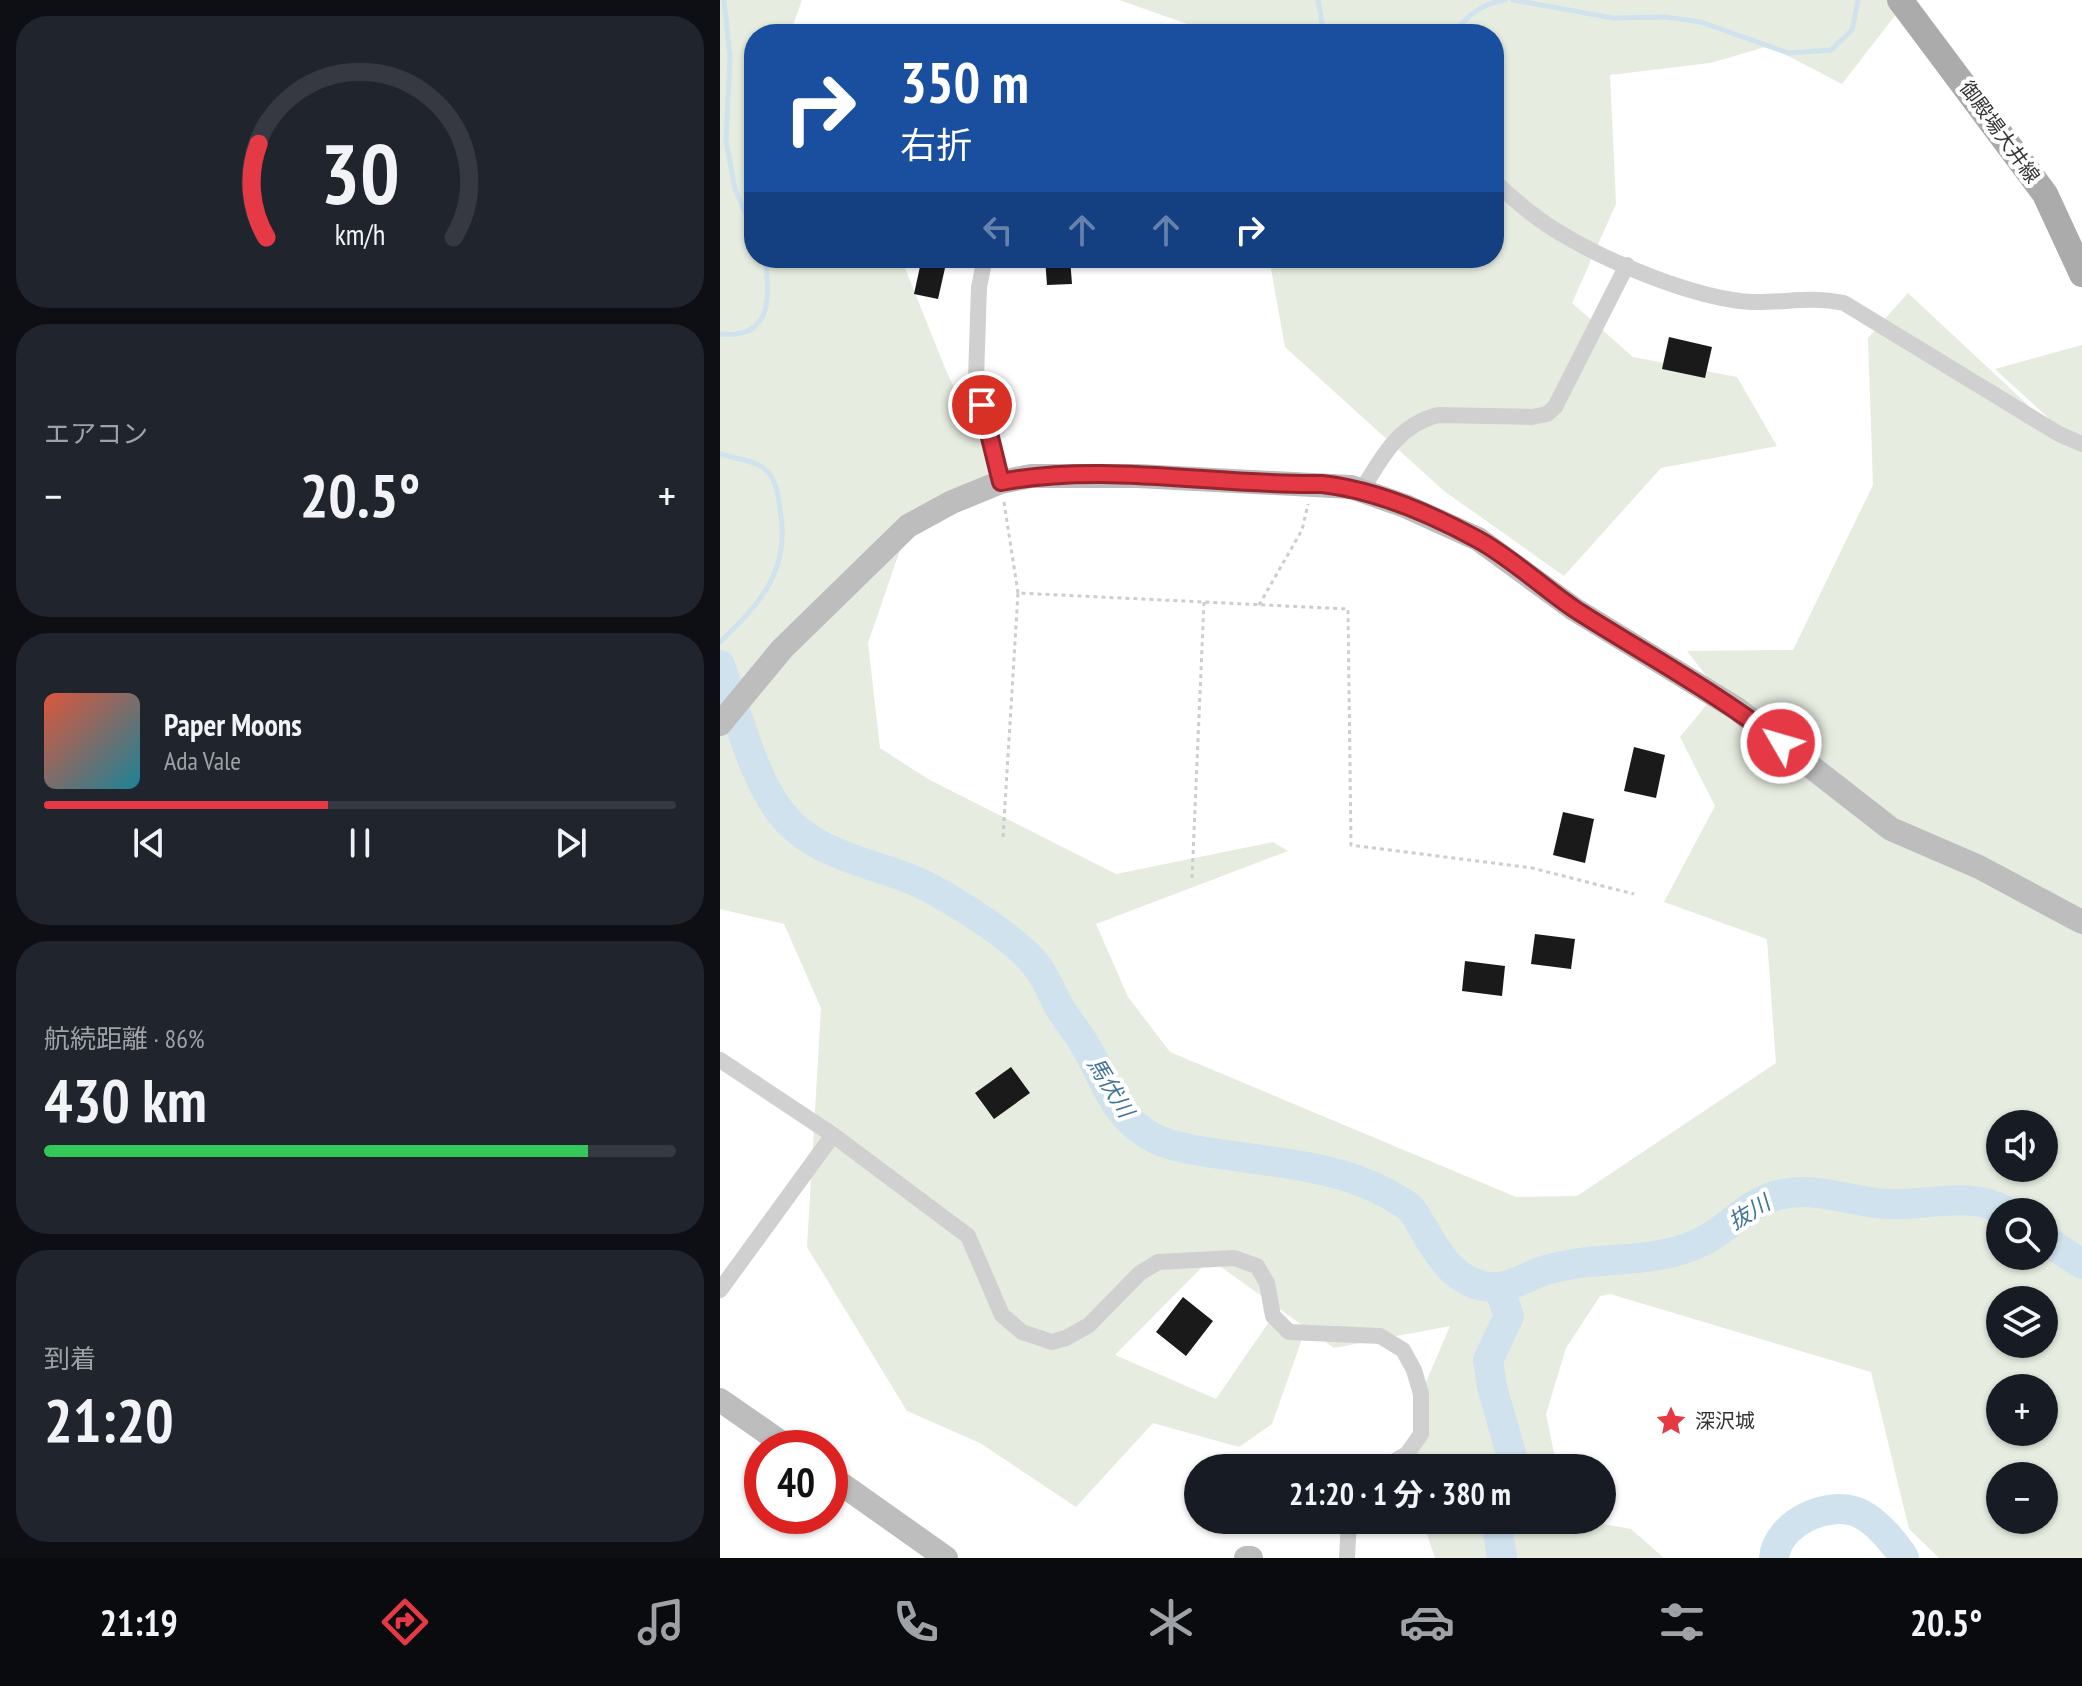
<!DOCTYPE html>
<html lang="ja">
<head>
<meta charset="utf-8">
<style>
	:root { --surface:#171b24; --page:#20242c; --text:#f1f3f6; --muted:#9ea1a6; --line:#363941; --accent:#e63946 }
	body { margin:0; font-family:"PT Sans Narrow","Noto Sans JP",sans-serif; background:var(--page); color:var(--text); height:100vh; display:flex; flex-direction:column; font-size:30px; white-space:nowrap }
	* { box-sizing:border-box; margin:0 }
	p { font-size:26px; color:var(--muted) }
	.icon { flex:none; width:44px; height:44px; fill:none; stroke:currentColor; stroke-width:2; stroke-linecap:round; stroke-linejoin:round }
	.map { position:relative; flex:1; overflow:hidden }
	.details { display:flex; flex-direction:column; gap:16px; padding:16px; background:#0d0f14; width:720px }
	.details>* { flex:none }
	.guide { position:absolute; left:24px; top:24px; width:760px; height:244px; border-radius:32px; box-shadow:0 2px 6px #0004; background:#1a4fa0; color:#fff; overflow:hidden }
	.fabs { position:absolute; left:1266px; top:1110px; display:grid; gap:16px }
	.fabs a { display:grid; place-items:center; width:72px; height:72px; border-radius:50%; background:var(--surface); box-shadow:0 2px 6px #0004; font-size:40px }
	.speed { position:absolute; left:24px; top:1430px; display:flex; gap:16px; font-size:40px; font-weight:700; text-align:center }
	.speed>* { display:grid; place-content:center; width:104px; height:104px; border-radius:50%; background:var(--surface); box-shadow:0 2px 6px #0004; line-height:1 }
	.speed .limit { border:12px solid #d22; background:#fff; color:#111 }
	.pin { position:absolute; display:grid; place-items:center; width:68px; height:68px; color:#fff; margin:-34px; border:4px solid #fff; border-radius:50%; box-shadow:0 2px 8px #0007 }
	.me { position:absolute; width:88px; margin:-44px; rotate:308deg; stroke-linejoin:round; filter:drop-shadow(0 0 6px #0008) }
	.turn { display:flex; align-items:center; gap:28px; height:168px; padding:0 24px; font-size:36px }
	.turn .icon { width:104px; height:104px; stroke-width:2.5 }
	.turn b { display:block; font-size:56px; line-height:68px }
	.lanes { display:flex; align-items:center; height:76px; padding:0 24px; background:#0003; justify-content:center; gap:40px; direction:ltr }
	.lanes .off { opacity:.35 }
	.big { font-size:60px; font-weight:700; line-height:1.1 }
	.details .widget { flex:1; display:flex; flex-direction:column; justify-content:center; gap:12px; min-width:0; padding:0 28px; border-radius:32px; background:var(--page) }
	.details .dial { align-items:center; gap:0 }
	.dial svg { height:208px; overflow:visible; fill:none; stroke:var(--line); stroke-width:7; stroke-linecap:round; text-anchor:middle }
	.dial text { fill:var(--text); stroke:none }
	.song { display:flex; align-items:center; gap:24px }
	.cover { width:96px; height:96px; border-radius:12px; background:linear-gradient(135deg,hsl(10 70% 55%),hsl(190 70% 35%)) }
	.played { height:8px; border-radius:4px; background:linear-gradient(90deg,var(--accent) 45%,var(--line) 45%) }
	.keys { display:flex; justify-content:space-around; direction:ltr }
	.heat { display:flex; justify-content:space-between; align-items:center; font-size:44px; direction:ltr }
	.charge { height:12px; border-radius:6px; background:linear-gradient(90deg,#34c759 86%,var(--line) 0) }
	.trip { position:absolute; left:464px; top:1454px; width:432px; height:80px; border-radius:40px; background:var(--surface); box-shadow:0 2px 6px #0004; font-weight:700; line-height:80px; text-align:center }
	.menu { display:flex; height:128px; justify-content:space-around; align-items:center; background:#090b0e; color:var(--muted) }
	.menu .icon { width:56px; height:56px }
	.menu .selected { color:var(--accent) }
	.menu b { font-size:36px; color:var(--text) }
	main { display:flex; flex:1; min-height:0 }
	.map>svg:first-child { display:block }
	.green { fill:#e6ecdf; fill-rule:evenodd }
	.lines { fill:none; stroke-linecap:round; stroke-linejoin:round }
	.stream { stroke:#cfe2ee; stroke-width:5 }
	.river { stroke:#cfe2ee; stroke-width:30 }
	.building { fill:#1a1a1a }
	.path { stroke:#cdcdcd; stroke-width:3; stroke-dasharray:4 4; stroke-linecap:butt }
	.street { stroke:#d0d0d0; stroke-width:16 }
	.secondary { stroke:#bdbdbd; stroke-width:24 }
	.primary { stroke:#ababab; stroke-width:26 }
	.route-casing { stroke:#96252e; stroke-width:20 }
	.route { stroke:#e63946; stroke-width:14 }
	.labels { text-anchor:middle; dominant-baseline:central; stroke-width:8; stroke-linejoin:round; paint-order:stroke }
	.street-label { font-size:20px; fill:#333; stroke:#fff }
	.poi-label { font-size:20px; fill:#333; stroke:#fff; text-anchor:start }
	.water-label { font-size:22px; font-style:italic; fill:#3f7597; stroke:#fff }
</style>
</head>
<body>
<main>
<section class="details">
<div class="widget dial"><svg viewBox="0 0 100 80">
<path d="M14 69A42 42 0 1 1 86 69"/>
<path d="M14 69A42 42 0 0 1 11 33" stroke="#e63946"/>
<text x="50" y="56" font-size="32" font-weight="700">30</text>
<text x="50" y="72" font-size="11">km/h</text>
</svg></div>
<div class="widget"><p>エアコン</p>
<div class="heat"><a>−</a><b class="big">20.5°</b><a>+</a></div>
</div>
<div class="widget">
<div class="song"><i class="cover"></i><div><b>Paper Moons</b><p>Ada Vale</p></div></div>
<div class="played"></div>
<div class="keys"><svg class="icon" aria-label="previous" viewBox="0 0 24 24"><path d="M18 5L8 12l10 7zM5 5v14"/></svg><svg class="icon" aria-label="pause" viewBox="0 0 24 24"><path d="M8 5v14M16 5v14"/></svg><svg class="icon" aria-label="next" viewBox="0 0 24 24"><path d="M6 5l10 7-10 7zM19 5v14"/></svg></div>
</div>
<div class="widget"><p>航続距離 · 86%</p><b class="big">430 km</b><div class="charge"></div></div>
<div class="widget"><p>到着</p><b class="big">21:20</b></div>
</section>
<div class="map">
<svg width="1362" height="1558" viewBox="0 0 1362 1558">
	<rect width="100%" height="100%" fill="#fff"/>
	<path class="green" d="M0,0H82L70,34H34V258H181L225,368L257,437L287,471L188,527L148,643L160,748L208,779L396,874L553,842L568,851L376,924L408,997L450,1052L796,1197L857,1196L1056,1063L1047,939L944,902L995,806L960,737L998,691L967,651L1073,650L1153,485L1148,338L1188,293L1339,434L1362,442V1558H1219L1189,1529L1151,1372L890,1294L880,1296L846,1348L826,1414L837,1468H688L701,1394L730,1326L614,1348L490,1259L395,1355L496,1399L553,1316L582,1339L552,1424L519,1447L433,1423L356,1507L260,1443L187,1411L87,1247L101,1008L64,924L0,909ZM1280,1124H1324V1168H1280ZM1280,1212H1324V1256H1280ZM1280,1300H1324V1344H1280ZM1280,1388H1324V1432H1280ZM1280,1476H1324V1520H1280Z
		M399,0H1187L1122,84L1049,46L990,63L890,75L896,204L852,303L913,357L1017,377L1057,446L941,468L844,576L724,491L565,347L549,258H774V34H496Z
		M1362,345V436L1335,424L1275,369Z
		M702,1520H861L911,1529L944,1558H715Z"/>
	<g class="lines">
		<path class="stream" d="M4,0L10,56L6,141L15,189L34,233
			M598,0L604,34
			M793,0L893,18L945,17L981,22L1068,53L1111,50L1132,30L1138,0
			M732,34C748,16 760,4 785,0
			M0,334C53,339 50,297 45,258
			M0,454C13,458 37,461 46,470C57,481 58,495 60,510C71,571 41,602 0,642"/>
		<path class="river" d="M0,665C17,711 32,776 61,813C92,853 144,861 188,878C221,891 285,932 309,957C323,971 329,987 338,1005C346,1019 357,1031 365,1045C387,1082 393,1118 436,1139C457,1149 483,1151 506,1155C560,1163 621,1167 670,1195C676,1199 685,1203 690,1208C695,1213 699,1222 703,1228C719,1256 737,1286 773,1287C792,1288 808,1275 826,1270C878,1254 932,1267 983,1241C1010,1228 1028,1202 1058,1195C1096,1185 1132,1203 1169,1204C1210,1206 1250,1190 1287,1212
			M1324,1239L1362,1264
			M779,1288L789,1316L768,1360L772,1387L795,1468
			M779,1520L778,1532L782,1558
			M1054,1558C1057,1523 1110,1498 1141,1514C1157,1522 1175,1543 1184,1558"/>
	</g>
	<path class="building" d="M325,258H350L352,284L327,285Z
		M426,258H451L452,266L427,268Z
		M201,262L225,268L218,299L194,294Z
		M949,337L992,347L985,378L942,369Z
		M914,747L945,755L936,798L904,791Z
		M843,812L874,819L865,863L833,855Z
		M815,934L855,939L851,969L811,964Z
		M745,961L785,966L782,996L742,991Z
		M291,1067L310,1093L274,1119L255,1093Z
		M463,1297L493,1321L466,1356L436,1332Z"/>
	<g class="lines">
		<path class="path" d="M284,502L298,593
			M539,605L582,530L588,504
			M283,837L298,593L628,609L631,845L812,868L914,894
			M472,878L484,602"/>
		<path class="street" d="M774,181C795,201 817,220 842,234C890,263 976,299 1032,302C1066,303 1089,296 1124,303L1339,434L1362,444
			M265,258L259,287L256,379L281,482
			M642,490C662,457 678,425 718,415L812,417L827,414L835,407L907,265
			M0,1060L113,1135L248,1236L282,1315L302,1332L332,1342L346,1338L369,1325L420,1273L438,1262L514,1258L537,1266L547,1283L553,1316L569,1332L660,1336L683,1350L694,1370L701,1394V1434L687,1454L663,1468
			M0,1290L113,1135
			M627,1558L629,1520"/>
		<path class="secondary" d="M0,724L62,649L188,526L232,502L281,482L311,476H418L631,487L685,506L758,539L854,609L1017,709L1171,829L1259,867L1362,922
			M0,1400L69,1448
			M110,1476L226,1558
			M526,1558H531"/>
		<path class="primary" d="M1180,0L1325,194L1362,274"/>
	</g>
	<g class="lines">
		<g class="route-casing">
			<path id="route" d="M262,405L281,482C386,462 496,486 602,484C656,490 709,513 757,539C792,558 823,588 856,610C925,654 997,693 1061,743"/>
		</g>
		<use href="#route" class="route"/>
	</g>
	<defs>
		<g id="sight-bare" transform="scale(2.4)"><path d="M0-6L1.8-2.2L6-1.7L2.9 1.2L3.7 5.4L0 3.3L-3.7 5.4L-2.9 1.2L-6-1.7L-1.8-2.2Z" fill="#e63946" stroke="#fff" stroke-width="2.5" paint-order="stroke"/></g>
	</defs>
	<g fill-rule="evenodd">
		<use href="#sight-bare" x="951" y="1421"/>
	</g>
	<g class="labels">
		<g class="street-label">
			<text transform="translate(1280 132) rotate(54)">御殿場大井線</text>
		</g>
		<g class="poi-label">
			<text x="975" y="1421">深沢城</text>
		</g>
		<g class="water-label">
			<text transform="translate(391 1087) rotate(58)">馬伏川</text>
			<text transform="translate(1029 1212) rotate(-31)">抜川</text>
		</g>
	</g>
</svg>
<div class="fabs">
<a><svg class="icon" aria-label="sound" viewBox="0 0 24 24"><path d="M4 9h4l5-4v14l-5-4H4zM17 9q2 3 0 6"/></svg></a>
<a><svg class="icon" aria-label="search" viewBox="0 0 24 24"><circle cx="10" cy="10" r="6"/><path d="M15 15l6 6"/></svg></a>
<a><svg class="icon" aria-label="layers" viewBox="0 0 24 24"><path d="M12 4l9 5-9 5-9-5zM3 14l9 5 9-5"/></svg></a>
<a>+</a>
<a>−</a>
</div>
<div class="speed"><div class="limit">40</div></div>
<div class="pin" style="left:262px;top:405px;background:#d93025"><svg class="icon" aria-label="arrive" viewBox="0 0 24 24"><path d="M6 21V4h12l-3 4 3 4H6"/></svg></div>
<svg class="me" style="left:1061px;top:743px" viewBox="-20 -20 40 40"><circle r="17" fill="#e63946" stroke="#fff" stroke-width="3"/><path d="M0-11L8 9 0 5-8 9z" fill="#fff"/></svg>
<div class="trip">21:20 · 1 分 · 380 m</div>
<div class="guide">
<div class="turn"><svg class="icon" aria-label="right" viewBox="0 0 24 24"><path d="M7 20v-9h11M14 6l5 5-5 5"/></svg><div><b>350 m</b>右折</div></div>
<div class="lanes"><svg class="icon off" aria-label="left" viewBox="0 0 24 24"><path d="M17 20v-9H6M10 6l-5 5 5 5"/></svg><svg class="icon off" aria-label="ahead" viewBox="0 0 24 24"><path d="M12 20V5M6 11l6-6 6 6"/></svg><svg class="icon off" aria-label="ahead" viewBox="0 0 24 24"><path d="M12 20V5M6 11l6-6 6 6"/></svg><svg class="icon" aria-label="right" viewBox="0 0 24 24"><path d="M7 20v-9h11M14 6l5 5-5 5"/></svg></div>
</div>
</div>
</main>
<nav class="menu">
<b>21:19</b>
<svg class="icon selected" aria-label="directions" viewBox="0 0 24 24"><path d="M12 3l9 9-9 9-9-9zM9 14v-3h6M13 9l2 2-2 2"/></svg>
<svg class="icon" aria-label="music" viewBox="0 0 24 24"><path d="M9 18V5l10-2v13"/><circle cx="6" cy="18" r="3"/><circle cx="16" cy="16" r="3"/></svg>
<svg class="icon" aria-label="phone" viewBox="0 0 24 24"><path d="M5 4h4l2 5-3 2q2 4 5 5l2-3 5 2v4C11 20 4 13 5 4z"/></svg>
<svg class="icon" aria-label="climate" viewBox="0 0 24 24"><path d="M12 3v18M4 7l16 10M4 17L20 7"/></svg>
<svg class="icon" aria-label="car" viewBox="0 0 24 24"><path d="M5 17H2v-5l4-1 3-4h7l3 4 3 1v5h-3M9 17h6M6 11h13"/><circle cx="7" cy="17" r="2"/><circle cx="17" cy="17" r="2"/></svg>
<svg class="icon" aria-label="filters" viewBox="0 0 24 24"><path d="M4 7h16M4 17h16"/><circle cx="9" cy="7" r="2"/><circle cx="15" cy="17" r="2"/></svg>
<b>20.5°</b>
</nav>
</body>
</html>
